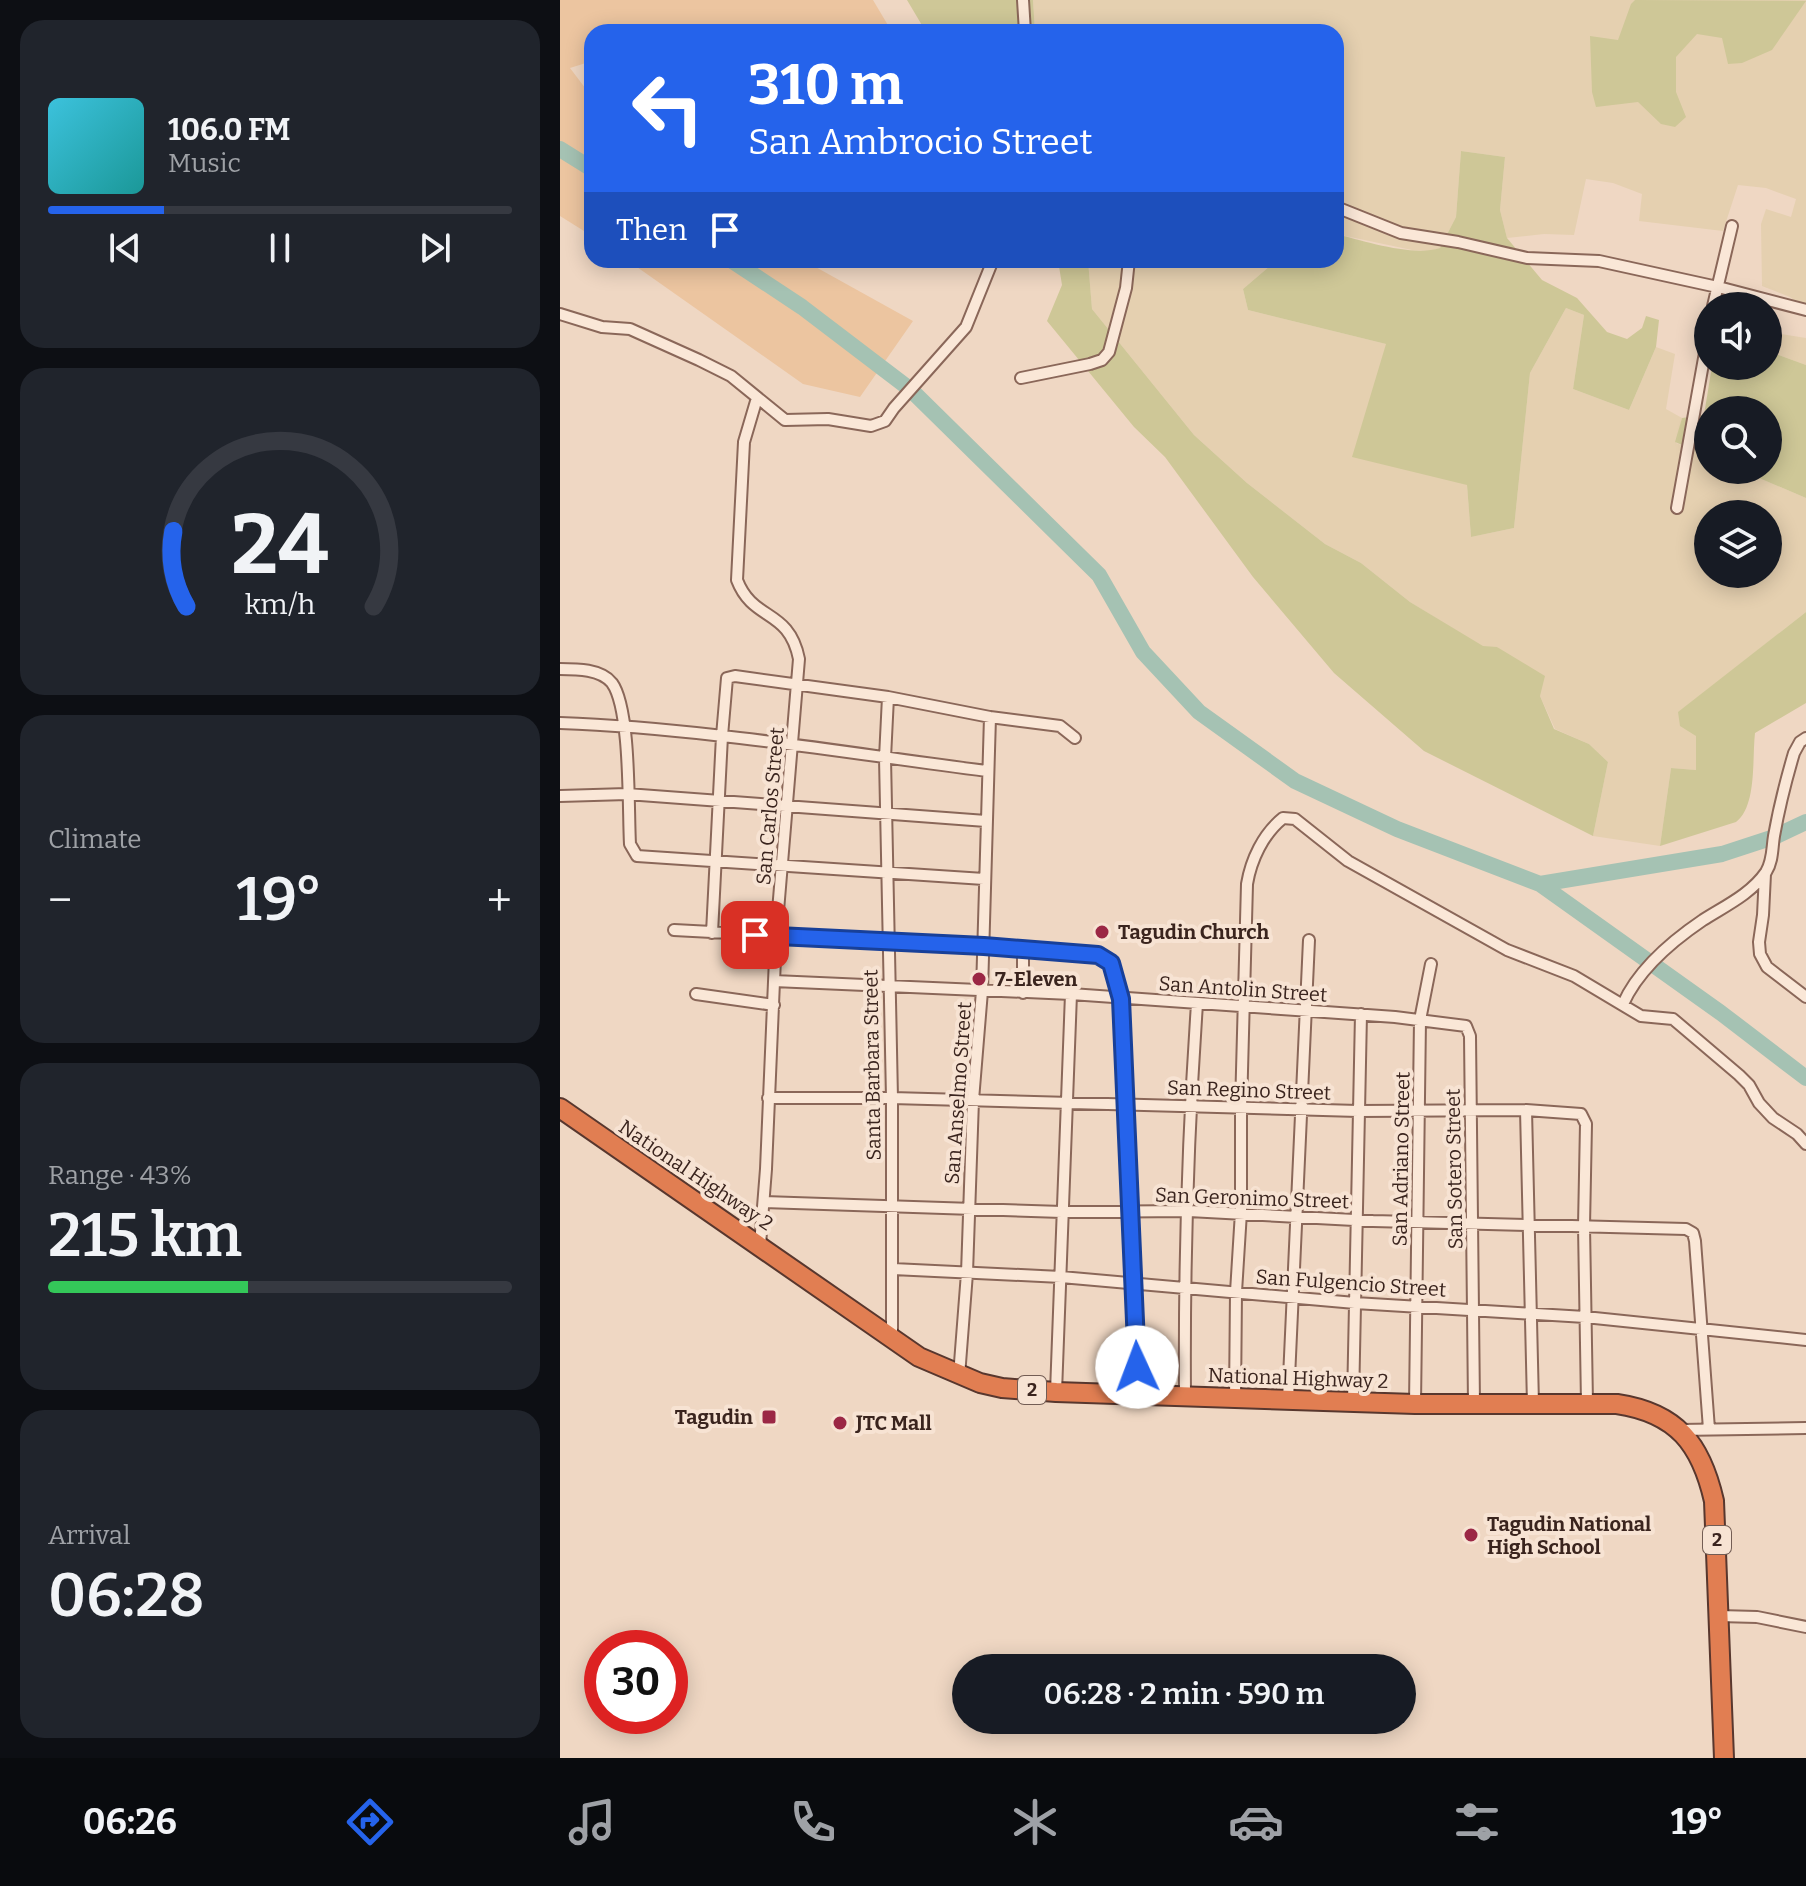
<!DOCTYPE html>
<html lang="en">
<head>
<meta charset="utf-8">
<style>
	:root { --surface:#171b24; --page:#20242c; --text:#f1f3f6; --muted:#9ea1a6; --line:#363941; --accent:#2563eb }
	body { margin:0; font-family:Bitter,serif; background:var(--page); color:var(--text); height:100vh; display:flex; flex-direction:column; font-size:30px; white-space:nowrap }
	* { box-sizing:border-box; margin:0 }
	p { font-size:26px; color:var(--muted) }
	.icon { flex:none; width:44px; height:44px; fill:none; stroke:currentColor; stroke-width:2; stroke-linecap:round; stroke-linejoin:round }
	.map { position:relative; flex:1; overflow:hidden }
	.sheet { display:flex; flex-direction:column; gap:20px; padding:20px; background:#0d0f14; width:560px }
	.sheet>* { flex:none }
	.guide { position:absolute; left:24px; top:24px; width:760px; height:244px; border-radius:24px; box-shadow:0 4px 20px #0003; background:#2563eb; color:#fff; overflow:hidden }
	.controls { position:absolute; left:1134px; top:292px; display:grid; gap:16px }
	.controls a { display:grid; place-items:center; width:88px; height:88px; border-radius:50%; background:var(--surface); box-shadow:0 4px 20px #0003; font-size:40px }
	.speed { position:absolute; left:24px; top:1630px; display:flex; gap:16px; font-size:40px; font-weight:700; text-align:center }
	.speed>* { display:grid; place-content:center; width:104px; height:104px; border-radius:50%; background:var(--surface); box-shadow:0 4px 20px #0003; line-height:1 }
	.speed .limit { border:12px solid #d22; background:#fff; color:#111 }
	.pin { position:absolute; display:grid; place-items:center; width:68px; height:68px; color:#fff; margin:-34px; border-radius:16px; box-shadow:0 4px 12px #0006 }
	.me { position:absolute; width:88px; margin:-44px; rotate:358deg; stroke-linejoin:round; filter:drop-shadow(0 0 6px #0008) }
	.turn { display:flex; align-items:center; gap:28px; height:168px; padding:0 32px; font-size:36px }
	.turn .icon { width:104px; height:104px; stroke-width:2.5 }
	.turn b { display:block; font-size:56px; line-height:68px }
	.then { display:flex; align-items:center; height:76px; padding:0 32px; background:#0003; gap:16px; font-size:30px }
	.big { font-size:60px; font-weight:600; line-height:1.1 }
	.sheet .card { flex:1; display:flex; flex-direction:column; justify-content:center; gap:12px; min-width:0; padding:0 28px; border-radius:24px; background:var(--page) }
	.sheet .dial { align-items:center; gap:0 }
	.dial svg { height:208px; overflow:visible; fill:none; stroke:var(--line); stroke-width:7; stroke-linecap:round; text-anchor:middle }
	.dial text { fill:var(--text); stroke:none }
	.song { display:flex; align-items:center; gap:24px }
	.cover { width:96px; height:96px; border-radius:12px; background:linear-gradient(135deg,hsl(190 70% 55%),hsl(180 70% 35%)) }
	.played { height:8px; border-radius:4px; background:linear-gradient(90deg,var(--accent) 25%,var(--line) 25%) }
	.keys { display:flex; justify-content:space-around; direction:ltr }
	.heat { display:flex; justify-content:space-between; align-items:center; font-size:44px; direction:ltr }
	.charge { height:12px; border-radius:6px; background:linear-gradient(90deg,#34c759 43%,var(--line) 0) }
	.trip { position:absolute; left:392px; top:1654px; width:464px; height:80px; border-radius:40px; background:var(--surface); box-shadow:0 4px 20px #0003; font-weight:600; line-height:80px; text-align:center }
	.tabs { display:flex; height:128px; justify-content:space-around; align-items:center; background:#090b0e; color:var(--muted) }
	.tabs .icon { width:56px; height:56px }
	.tabs .selected { color:var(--accent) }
	.tabs b { font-size:36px; color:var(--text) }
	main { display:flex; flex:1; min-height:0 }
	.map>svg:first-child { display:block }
	.farmland { fill:#e5d0b0; fill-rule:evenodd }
	.green { fill:#cec797 }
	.sand { fill:#ecc5a0 }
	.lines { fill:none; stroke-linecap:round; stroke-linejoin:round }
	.river { stroke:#a5c2b3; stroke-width:16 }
	.street-casing { stroke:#8a6759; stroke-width:14 }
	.highway-casing { stroke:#58372e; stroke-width:22 }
	.street { stroke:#fae7d7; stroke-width:10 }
	.highway { stroke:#e17e52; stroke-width:18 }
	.route-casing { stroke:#184099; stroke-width:20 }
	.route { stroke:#2563eb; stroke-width:14 }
	.poi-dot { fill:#9b2745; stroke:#f7e3d3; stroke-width:3 }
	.labels { text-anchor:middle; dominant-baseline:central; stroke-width:8; stroke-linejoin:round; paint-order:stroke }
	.shield { fill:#f7e3d3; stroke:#735d54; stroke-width:2 }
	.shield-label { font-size:18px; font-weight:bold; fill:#3a241e }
	.street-label { font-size:20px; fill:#3a241e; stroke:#f7e3d3 }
	.poi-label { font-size:20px; font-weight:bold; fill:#3a241e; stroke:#f7e3d3; text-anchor:start }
</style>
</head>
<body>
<main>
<section class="sheet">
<div class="card">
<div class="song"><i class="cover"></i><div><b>106.0 FM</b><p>Music</p></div></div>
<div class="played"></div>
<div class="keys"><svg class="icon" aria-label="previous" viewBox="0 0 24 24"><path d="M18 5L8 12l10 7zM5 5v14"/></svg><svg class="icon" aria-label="pause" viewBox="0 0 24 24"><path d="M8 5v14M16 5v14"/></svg><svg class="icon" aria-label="next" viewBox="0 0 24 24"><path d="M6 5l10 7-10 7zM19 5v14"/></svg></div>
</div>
<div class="card dial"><svg viewBox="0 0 100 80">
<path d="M14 69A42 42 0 1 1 86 69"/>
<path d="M14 69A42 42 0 0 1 9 40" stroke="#2563eb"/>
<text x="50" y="56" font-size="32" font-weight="700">24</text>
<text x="50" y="72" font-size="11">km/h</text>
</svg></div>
<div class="card"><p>Climate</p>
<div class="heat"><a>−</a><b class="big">19°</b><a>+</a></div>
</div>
<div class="card"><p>Range · 43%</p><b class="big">215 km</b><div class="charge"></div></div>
<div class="card"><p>Arrival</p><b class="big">06:28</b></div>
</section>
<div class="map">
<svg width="1246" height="1758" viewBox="0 0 1246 1758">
	<rect width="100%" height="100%" fill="#efd7c3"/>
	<path class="farmland" d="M473,0H1246V310L1230,297L1202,286L1201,224L1206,209L1231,217L1236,199L1206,188L1178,185L1163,231L1079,221L1082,194L1053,183L1026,179L1014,235L984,234L947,238L940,210L945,157L901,151L896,217L880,248L872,251L852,250L776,234V32H475Z
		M528,260H717L683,289L688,310L826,344L907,485L911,537L954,528L970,373L1006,308L1024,315L1013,389L1069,410L1096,347L1115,354L1106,409L1122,418L1116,443L1148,456V470H1180L1246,498V612L1119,712L1136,736V770L1111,768L1100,846L1033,836L1048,762L1029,744L995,729L980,696L937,647H923L850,602L801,563L765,544L687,483L634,435L532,309ZM1148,514H1208V574H1148Z
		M1208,332L1246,338V365L1208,351Z"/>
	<path class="green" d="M347,0H473L475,32H366Z
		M1075,0L1246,1L1212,50L1182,63L1168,64L1162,38L1137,34L1116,57V92L1126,117L1115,127L1101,124L1078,102L1036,107L1032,92L1030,36L1058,40L1071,4Z
		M901,151L945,157L940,210L947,238L982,280L1017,298L1047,332L1067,339L1082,328L1086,316L1099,320L1096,347L1069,410L1013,389L1024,315L1006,308L970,373L954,528L911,537L907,485L792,457L826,344L688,310L683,289L717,260H776V234C804,241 853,257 880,248L896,217Z
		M498,260H528L532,309L634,435L687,483L765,544L801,563L850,602L923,646L937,647L985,676L980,696L994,729L1029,744L1048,762L1033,836L864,751L774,673L693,577L605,457L574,427L487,321L502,285Z
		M1208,351L1246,365V498L1180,470H1208V410H1148V456L1115,442L1122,418L1144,415L1152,366H1208Z
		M1246,612V703L1195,733C1192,759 1197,806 1176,822L1100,846L1111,768L1136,770V736L1120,726L1118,712Z"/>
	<path class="sand" d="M0,0H313L332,32H32V61L10,68L32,97V236L0,216Z
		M67,260H243L353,321L300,397L243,384Z"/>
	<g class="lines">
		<path class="river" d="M0,149L32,169
			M171,260L242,307L351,390L539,575L583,652L639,712L735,781L837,829L980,884L1161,1013L1246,1078
			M980,884L1162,854L1214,837L1246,822"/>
		<g class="street-casing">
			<path id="street" d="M463,0L465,32
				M776,207L841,233L898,242L967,258L1039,261L1162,288L1246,310
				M1153,306L1172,226
				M0,314L42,327L70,329L139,360L171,376L225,420L268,419L311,426L325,421L334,408L406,327L433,260
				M461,378L530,364L542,360L549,352L566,288L569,260
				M197,398L184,442L177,580C193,622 229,608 239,659L216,935L206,1169L200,1245
				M1117,508L1148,336
				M0,669C17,669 41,669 52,683C71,709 68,809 70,844L77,856L424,879
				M328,697L325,758L332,1098V1337
				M0,723C143,728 285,753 427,771
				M0,796L67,794L426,821
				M1205,874L1203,915L1199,942L1200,954L1207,967L1246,997
				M114,930L424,946L538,955L551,963L561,999L578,1394
				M152,933L162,736L167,678L175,676L328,697L430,717L500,726L515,738
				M214,981L511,994L835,1017L906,1026L910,1036L914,1404
				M463,993V949
				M136,994L214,1005
				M1063,1004C1078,970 1112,941 1143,920C1165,906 1191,894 1206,872C1213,861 1212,848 1214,836C1219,808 1226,780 1234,753L1240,742L1246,738
				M208,1098H332L798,1111L966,1110L1021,1114L1026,1124L1024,1226L1027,1403
				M966,1110L973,1404
				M204,1202L502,1212L629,1211L813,1221L1126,1229L1133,1233L1135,1241L1149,1429
				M333,1269L501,1277L795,1303L1025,1317L1246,1340
				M399,1376L407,1273L413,1100L422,991L430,717
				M496,1392L511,994
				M625,1396C624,1265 628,1134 637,1004
				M675,1399L676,1292L681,1212V1108L687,884C691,860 703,834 723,818L735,819L788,861L947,950L1014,976L1081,1016L1113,1019L1179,1075L1189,1085L1199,1103L1213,1118L1237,1134L1246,1144
				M728,1400L749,940
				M793,1402L801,1014
				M855,1404L860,1020L871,964
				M1119,1430L1246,1428
				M1159,1616L1197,1617L1246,1627"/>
		</g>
		<g class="highway-casing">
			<path id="highway" d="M0,1108L359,1357L420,1383L442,1388L496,1392L855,1404H1057C1117,1413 1141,1444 1154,1501L1164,1758"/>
		</g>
		<use href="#street" class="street"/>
		<use href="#highway" class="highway"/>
	</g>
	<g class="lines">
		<g class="route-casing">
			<path id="route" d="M195,935L424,946L538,955L551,963L561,999L577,1367"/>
		</g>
		<use href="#route" class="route"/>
	</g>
	<g class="poi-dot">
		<circle cx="542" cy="932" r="8"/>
		<circle cx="419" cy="979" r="8"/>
		<rect x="201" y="1409" width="16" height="16" rx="4"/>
		<circle cx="280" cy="1423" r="8"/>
		<circle cx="911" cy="1535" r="8"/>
	</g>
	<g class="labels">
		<g class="shield">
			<rect x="458" y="1376" width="28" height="28" rx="6"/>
			<rect x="1143" y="1526" width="28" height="28" rx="6"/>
		</g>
		<g class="shield-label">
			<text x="472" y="1390">2</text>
			<text x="1157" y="1540">2</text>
		</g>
		<g class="street-label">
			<text transform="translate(210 806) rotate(-85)">San Carlos Street</text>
			<text transform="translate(683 989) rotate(4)">San Antolin Street</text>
			<text transform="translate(312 1065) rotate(-91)">Santa Barbara Street</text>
			<text transform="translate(689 1090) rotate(2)">San Regino Street</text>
			<text transform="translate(398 1093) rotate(-86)">San Anselmo Street</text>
			<text transform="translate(841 1159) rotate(-89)">San Adriano Street</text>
			<text transform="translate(894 1169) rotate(-91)">San Sotero Street</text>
			<text transform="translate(136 1175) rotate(34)">National Highway 2</text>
			<text transform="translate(692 1198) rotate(2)">San Geronimo Street</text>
			<text transform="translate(791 1283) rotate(4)">San Fulgencio Street</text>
			<text transform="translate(738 1378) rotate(2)">National Highway 2</text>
		</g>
		<g class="poi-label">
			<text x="558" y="932">Tagudin Church</text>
			<text x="435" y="979">7-Eleven</text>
			<text x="193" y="1417" text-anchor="end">Tagudin</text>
			<text x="296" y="1423">JTC Mall</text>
			<text x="927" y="1524">Tagudin National<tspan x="927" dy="23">High School</tspan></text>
		</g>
	</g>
</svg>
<div class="controls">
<a><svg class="icon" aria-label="sound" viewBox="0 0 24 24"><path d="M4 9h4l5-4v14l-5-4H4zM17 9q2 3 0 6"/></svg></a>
<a><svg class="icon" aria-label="search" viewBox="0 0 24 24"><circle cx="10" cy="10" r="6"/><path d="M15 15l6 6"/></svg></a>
<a><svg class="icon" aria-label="layers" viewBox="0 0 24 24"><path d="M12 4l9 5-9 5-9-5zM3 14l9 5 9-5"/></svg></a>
</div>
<div class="speed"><div class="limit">30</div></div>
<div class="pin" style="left:195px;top:935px;background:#d93025"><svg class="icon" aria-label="arrive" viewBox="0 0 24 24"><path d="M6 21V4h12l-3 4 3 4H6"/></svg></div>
<svg class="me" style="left:577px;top:1367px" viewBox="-20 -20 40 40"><circle r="19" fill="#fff"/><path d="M0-13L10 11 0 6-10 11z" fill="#2563eb"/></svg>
<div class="trip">06:28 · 2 min · 590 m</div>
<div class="guide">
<div class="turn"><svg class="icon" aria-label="left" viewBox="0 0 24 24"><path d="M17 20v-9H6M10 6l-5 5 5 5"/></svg><div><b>310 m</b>San Ambrocio Street</div></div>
<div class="then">Then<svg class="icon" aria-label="arrive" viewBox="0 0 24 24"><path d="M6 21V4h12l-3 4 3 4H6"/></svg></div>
</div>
</div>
</main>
<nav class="tabs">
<b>06:26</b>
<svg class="icon selected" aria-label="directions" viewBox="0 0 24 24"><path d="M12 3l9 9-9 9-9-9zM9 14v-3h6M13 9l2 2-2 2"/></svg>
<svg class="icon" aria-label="music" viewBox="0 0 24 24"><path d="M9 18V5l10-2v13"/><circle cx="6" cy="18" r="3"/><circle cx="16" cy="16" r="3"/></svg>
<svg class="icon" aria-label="phone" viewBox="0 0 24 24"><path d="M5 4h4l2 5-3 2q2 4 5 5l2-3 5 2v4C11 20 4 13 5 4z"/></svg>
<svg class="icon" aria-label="climate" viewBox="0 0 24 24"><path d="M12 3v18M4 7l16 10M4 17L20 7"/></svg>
<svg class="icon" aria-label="car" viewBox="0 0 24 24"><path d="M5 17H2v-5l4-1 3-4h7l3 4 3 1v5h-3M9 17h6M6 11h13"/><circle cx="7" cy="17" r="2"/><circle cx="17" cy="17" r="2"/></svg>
<svg class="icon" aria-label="filters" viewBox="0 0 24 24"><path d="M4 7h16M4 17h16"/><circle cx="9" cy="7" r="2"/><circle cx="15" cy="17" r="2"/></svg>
<b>19°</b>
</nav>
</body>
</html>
